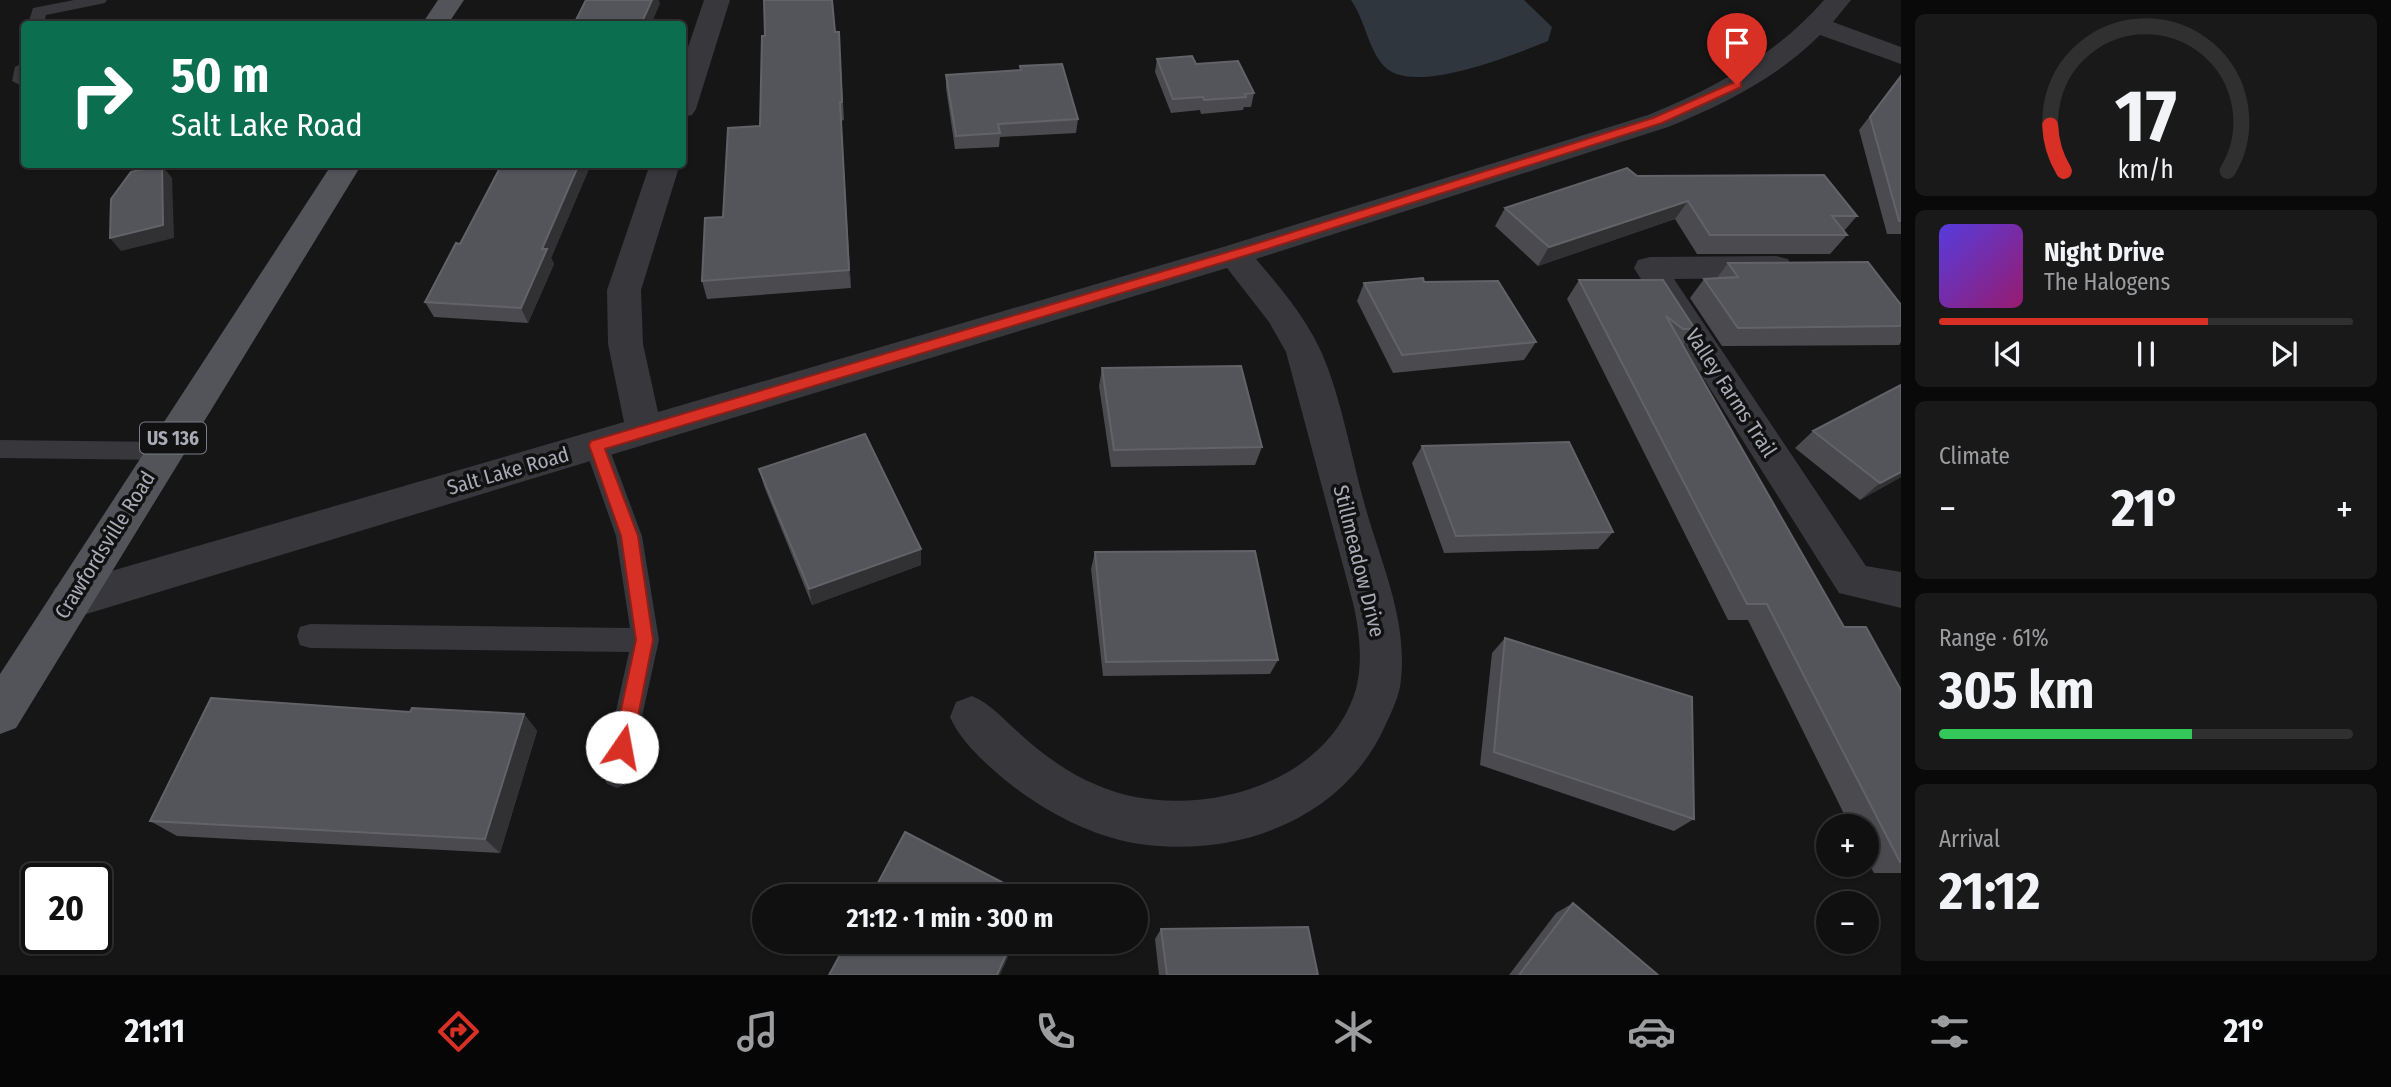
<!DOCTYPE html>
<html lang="en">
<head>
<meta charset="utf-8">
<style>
	:root { --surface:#101011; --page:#19191a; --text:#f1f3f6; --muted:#9c9d9f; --line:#303031; --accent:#d93025 }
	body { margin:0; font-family:"Fira Sans Condensed",sans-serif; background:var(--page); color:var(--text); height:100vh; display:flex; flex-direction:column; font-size:26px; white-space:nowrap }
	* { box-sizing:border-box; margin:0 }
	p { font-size:23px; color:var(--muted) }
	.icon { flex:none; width:38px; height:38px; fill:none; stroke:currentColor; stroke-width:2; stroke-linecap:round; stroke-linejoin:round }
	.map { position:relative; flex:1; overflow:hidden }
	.sheet { display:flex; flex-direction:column; gap:14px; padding:14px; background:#090909; width:490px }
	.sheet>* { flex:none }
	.hud { position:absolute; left:21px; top:21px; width:665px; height:147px; border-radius:7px; box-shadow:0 2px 5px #0004,0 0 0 2px var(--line); background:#0b6e4f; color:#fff; overflow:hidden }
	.tools { position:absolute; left:1816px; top:814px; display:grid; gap:14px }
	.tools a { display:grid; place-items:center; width:63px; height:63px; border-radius:50%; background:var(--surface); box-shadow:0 2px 5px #0004,0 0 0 2px var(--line); font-size:35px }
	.speed { position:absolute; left:21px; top:863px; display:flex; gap:14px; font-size:35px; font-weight:700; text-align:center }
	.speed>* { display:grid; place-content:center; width:91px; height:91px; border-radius:50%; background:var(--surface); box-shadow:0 2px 5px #0004,0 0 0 2px var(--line); line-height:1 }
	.speed .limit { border:4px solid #111; border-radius:10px; background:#fff; color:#111 }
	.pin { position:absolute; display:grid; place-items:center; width:60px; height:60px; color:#fff; margin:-72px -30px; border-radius:50% 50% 50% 0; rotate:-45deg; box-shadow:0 0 7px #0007 }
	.pin .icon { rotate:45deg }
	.me { position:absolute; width:77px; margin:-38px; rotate:12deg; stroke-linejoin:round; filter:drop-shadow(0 0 5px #0008) }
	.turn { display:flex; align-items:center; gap:24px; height:147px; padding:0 35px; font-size:32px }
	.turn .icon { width:91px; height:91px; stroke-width:2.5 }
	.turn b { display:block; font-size:49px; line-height:60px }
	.big { font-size:52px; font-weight:700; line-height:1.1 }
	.sheet .tile { flex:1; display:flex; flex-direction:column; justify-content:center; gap:10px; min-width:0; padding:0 24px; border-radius:10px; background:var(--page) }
	.sheet .dial { align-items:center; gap:0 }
	.dial svg { height:182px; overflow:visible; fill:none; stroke:var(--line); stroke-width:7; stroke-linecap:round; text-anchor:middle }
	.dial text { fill:var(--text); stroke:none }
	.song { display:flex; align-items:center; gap:21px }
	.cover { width:84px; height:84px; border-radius:10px; background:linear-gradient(135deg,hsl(250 70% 55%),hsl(320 70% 35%)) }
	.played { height:7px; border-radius:4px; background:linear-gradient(90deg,var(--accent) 65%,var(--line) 65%) }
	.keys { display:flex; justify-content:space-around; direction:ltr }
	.heat { display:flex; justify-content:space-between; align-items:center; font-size:38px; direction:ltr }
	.charge { height:10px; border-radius:5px; background:linear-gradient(90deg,#34c759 61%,var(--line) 0) }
	.trip { position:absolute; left:752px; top:884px; width:396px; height:70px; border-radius:35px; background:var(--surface); box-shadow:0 2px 5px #0004,0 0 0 2px var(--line); font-weight:700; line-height:70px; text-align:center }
	.dock { display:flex; height:112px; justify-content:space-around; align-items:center; background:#060607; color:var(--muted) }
	.dock .icon { width:49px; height:49px }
	.dock .selected { color:var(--accent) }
	.dock b { font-size:32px; color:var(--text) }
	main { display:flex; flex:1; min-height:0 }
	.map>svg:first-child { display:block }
	.water { fill:#30363e }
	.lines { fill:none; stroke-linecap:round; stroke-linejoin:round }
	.service { fill:#37373c; fill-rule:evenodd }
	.minor { fill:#37373c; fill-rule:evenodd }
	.primary { fill:#53545a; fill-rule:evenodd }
	.wall { fill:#4a4a4f }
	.shaded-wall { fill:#313134 }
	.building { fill:#54555a; stroke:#626268; stroke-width:2 }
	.route { fill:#d93025; stroke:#8d1f18; stroke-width:2 }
	.labels { text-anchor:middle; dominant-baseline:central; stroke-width:7; stroke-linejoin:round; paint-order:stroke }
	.shield { fill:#111112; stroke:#7b7d85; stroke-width:2 }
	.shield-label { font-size:19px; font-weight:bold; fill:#a9abb6 }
	.street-label { font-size:21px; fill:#a9abb6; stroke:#111112 }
</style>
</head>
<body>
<main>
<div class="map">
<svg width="1901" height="975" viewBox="0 0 1901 975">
	<rect width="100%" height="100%" fill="#161617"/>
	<path class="water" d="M1351,0H1524L1552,27L1548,41C1515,54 1412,97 1384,66C1368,49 1366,22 1351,0Z"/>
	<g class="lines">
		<path class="service" d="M74,0H107L105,3L46,15L44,24H28L33,8Z
			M24,62V87L12,81L15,67Z
			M596,436L604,438L608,445L642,536L659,640L627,784L617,788L607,784L602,774L629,652L310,648L300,645L297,636L300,627L310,624L630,628L616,536L584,445L588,438Z
			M0,440L165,442L173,444L177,451L173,458L165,460L0,458Z"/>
		<path class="minor" d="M704,0H730L696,109L692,115L682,117V65Z
			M1824,0H1851L1833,22L1901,47V64L1820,35C1777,78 1724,104 1668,127L1256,259C1279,286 1302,313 1318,345C1339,387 1351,455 1364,502C1380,562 1410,622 1400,687C1397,701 1391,713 1385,726C1344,817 1243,856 1147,845C1095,839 1045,812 1005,780C984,762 961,742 950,717L956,702L972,696C991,704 1002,718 1018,732C1041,753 1067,773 1097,785C1182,823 1318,792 1353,698C1364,669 1360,633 1353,603L1286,352L1269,322L1227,268L70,619L55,614L49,601L55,588L70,583L624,422L608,344L607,290L650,164H680L641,290L643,344L658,412L1223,247L1648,115C1715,88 1776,55 1824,0Z
			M1776,256L1788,259L1792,267L1788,275L1776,278L1674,279L1866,566L1901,572V608L1839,593L1634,268L1638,260L1650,257Z"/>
		<path class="primary" d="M438,0H464L448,24H422Z
			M332,164H362L16,728L0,734V674Z"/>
	</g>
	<path class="wall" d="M835,32L840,50L844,120L841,121L851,288L707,299L702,281L723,217L760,126L765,36Z
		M1157,59L1196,64L1254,93L1251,107H1244L1243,110L1201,114L1200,110L1171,113L1155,72Z
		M1020,66L1078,119L1076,133L1000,137L999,147L955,149L946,88V75L1020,70Z
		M1901,76V234H1887L1859,130Z
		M502,164H591L551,258L554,264L528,323L434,317L425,302L460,244Z
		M1637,176L1857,216L1844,231L1847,235L1830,254H1697L1675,219L1538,266L1495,226L1505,208Z
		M1728,263L1901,326V342L1899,345L1722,346L1690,298L1704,279H1716Z
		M1579,280L1695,329L1683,345L1844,627L1901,690V873H1874L1867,860V826H1850L1748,620H1728L1567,299Z
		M1424,282L1536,342L1524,360L1393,373L1357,301L1364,283Z
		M1102,368L1262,447L1255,465L1111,467L1099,386Z
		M1813,431L1901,477L1860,500L1795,448Z
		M1422,446L1613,532L1598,549L1444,553L1412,463Z
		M759,469L921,549V565L812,605L764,486Z
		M1095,552L1278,660L1270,674L1103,676L1091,569Z
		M1505,638L1694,819L1674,831L1480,765L1492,653Z
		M410,712L524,714L537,731L500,853L177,836L150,821Z
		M1573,903L1658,975H1509L1556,913Z
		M1161,929L1318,975H1159L1155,939Z"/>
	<path class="shaded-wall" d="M652,0H659L660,4L651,24H641Z
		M840,102L841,121L851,288L849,270Z
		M579,164H591L551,258L554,264L528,323L521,308L542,249Z
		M162,165L172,178L174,238L121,251L110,238Z
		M1688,201L1675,219L1538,266L1549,247Z
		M1901,472V477L1860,500L1880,483Z
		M921,549V565L812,605L809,589Z
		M524,714L537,731L500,853L485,839Z
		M1012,942H1015L1000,975H997Z"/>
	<path class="building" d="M586,0H652L641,24H574Z
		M764,0H832L835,32H839L842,102H840L849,270L702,281L705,218L723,217L728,128L760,126L762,36H765Z
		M1192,56L1196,64L1238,61L1254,93L1245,94L1246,97L1204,100L1203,97L1173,99L1157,59Z
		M1062,64L1078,119L998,124L1000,133L956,136L946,75L1021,70L1020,66Z
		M1901,76V221H1899L1870,117Z
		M502,164H579L542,249H547L521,308L425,302L456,243L460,244Z
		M162,165L163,225L110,238L111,199L131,172Z
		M1627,168L1637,176L1824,175L1857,216H1832L1847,235H1710L1688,201L1549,247L1505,208Z
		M1868,262L1901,305V326L1738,328L1704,279L1738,277L1728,263Z
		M1423,278L1424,282L1498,281L1536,342L1402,355L1364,283Z
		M1579,280H1663L1695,329H1683L1666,316L1844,627H1866L1901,690V862H1900L1767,604H1747Z
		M1241,366L1262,447L1114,450L1102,368Z
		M1901,385V472L1880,483L1813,431Z
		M865,434L921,549L809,589L759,469Z
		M1569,442L1613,532L1456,536L1422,446Z
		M1255,551L1278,660L1106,662L1095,552Z
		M1505,638L1692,697L1694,819L1494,752Z
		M211,698L410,712L412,708L524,714L485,839L150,821Z
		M905,832L1029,896H871Z
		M1573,903L1658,975H1519Z
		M1308,927L1318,975H1167L1161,929Z
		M847,942H1012L997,975H829Z"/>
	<path class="route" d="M1737,81L1741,82V87L1662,123L1264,250L605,449L638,536L653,640L632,747L629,753L622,756L616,753L613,747L636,640L621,536L589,445L591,441L1255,244L1653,118Z"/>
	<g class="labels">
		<rect class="shield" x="140" y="422.5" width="66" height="31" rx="5"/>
		<g class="shield-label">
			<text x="173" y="438">US 136</text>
		</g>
		<g class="street-label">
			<text transform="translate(1731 393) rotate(57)">Valley Farms Trail</text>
			<text transform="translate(508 471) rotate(-16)">Salt Lake Road</text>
			<text transform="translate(105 545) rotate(-58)">Crawfordsville Road</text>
			<text transform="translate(1359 561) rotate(76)">Stillmeadow Drive</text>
		</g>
	</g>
</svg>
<div class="tools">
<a>+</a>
<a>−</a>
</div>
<div class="speed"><div class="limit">20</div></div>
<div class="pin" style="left:1737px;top:85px;background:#d93025"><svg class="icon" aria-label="arrive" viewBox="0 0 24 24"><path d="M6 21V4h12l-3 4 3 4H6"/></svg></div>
<svg class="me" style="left:622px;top:747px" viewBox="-20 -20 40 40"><circle r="19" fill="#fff"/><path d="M0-13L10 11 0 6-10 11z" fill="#d93025"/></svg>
<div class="trip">21:12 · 1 min · 300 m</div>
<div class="hud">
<div class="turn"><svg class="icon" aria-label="right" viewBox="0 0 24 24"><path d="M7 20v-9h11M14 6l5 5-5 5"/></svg><div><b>50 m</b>Salt Lake Road</div></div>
</div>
</div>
<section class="sheet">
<div class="tile dial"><svg viewBox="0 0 100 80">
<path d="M14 69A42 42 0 1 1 86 69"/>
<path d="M14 69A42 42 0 0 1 8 49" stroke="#d93025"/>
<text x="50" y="56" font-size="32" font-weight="700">17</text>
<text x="50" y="72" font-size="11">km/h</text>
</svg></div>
<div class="tile">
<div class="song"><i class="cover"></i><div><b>Night Drive</b><p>The Halogens</p></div></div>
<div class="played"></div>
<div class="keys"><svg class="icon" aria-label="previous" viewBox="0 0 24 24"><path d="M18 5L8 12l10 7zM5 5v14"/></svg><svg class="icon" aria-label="pause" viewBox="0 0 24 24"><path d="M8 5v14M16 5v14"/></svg><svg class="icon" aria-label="next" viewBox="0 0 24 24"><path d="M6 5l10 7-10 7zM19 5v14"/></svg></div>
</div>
<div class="tile"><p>Climate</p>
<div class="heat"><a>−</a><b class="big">21°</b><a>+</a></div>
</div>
<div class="tile"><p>Range · 61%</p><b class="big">305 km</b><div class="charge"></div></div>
<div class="tile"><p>Arrival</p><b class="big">21:12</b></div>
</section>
</main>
<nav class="dock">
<b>21:11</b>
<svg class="icon selected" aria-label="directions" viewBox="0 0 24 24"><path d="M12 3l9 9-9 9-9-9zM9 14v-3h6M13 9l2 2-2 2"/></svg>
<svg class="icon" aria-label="music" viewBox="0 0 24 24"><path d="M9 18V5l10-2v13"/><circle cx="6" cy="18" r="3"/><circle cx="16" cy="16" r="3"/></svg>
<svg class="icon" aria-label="phone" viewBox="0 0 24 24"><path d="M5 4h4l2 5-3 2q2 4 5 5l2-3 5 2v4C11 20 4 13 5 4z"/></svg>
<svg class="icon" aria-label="climate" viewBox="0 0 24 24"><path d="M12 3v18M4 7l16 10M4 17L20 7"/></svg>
<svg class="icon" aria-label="car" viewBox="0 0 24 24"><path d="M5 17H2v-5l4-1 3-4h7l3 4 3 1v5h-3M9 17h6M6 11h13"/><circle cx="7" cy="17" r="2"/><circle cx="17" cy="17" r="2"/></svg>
<svg class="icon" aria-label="filters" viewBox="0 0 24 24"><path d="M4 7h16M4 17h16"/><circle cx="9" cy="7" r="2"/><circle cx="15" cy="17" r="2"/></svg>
<b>21°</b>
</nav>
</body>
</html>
